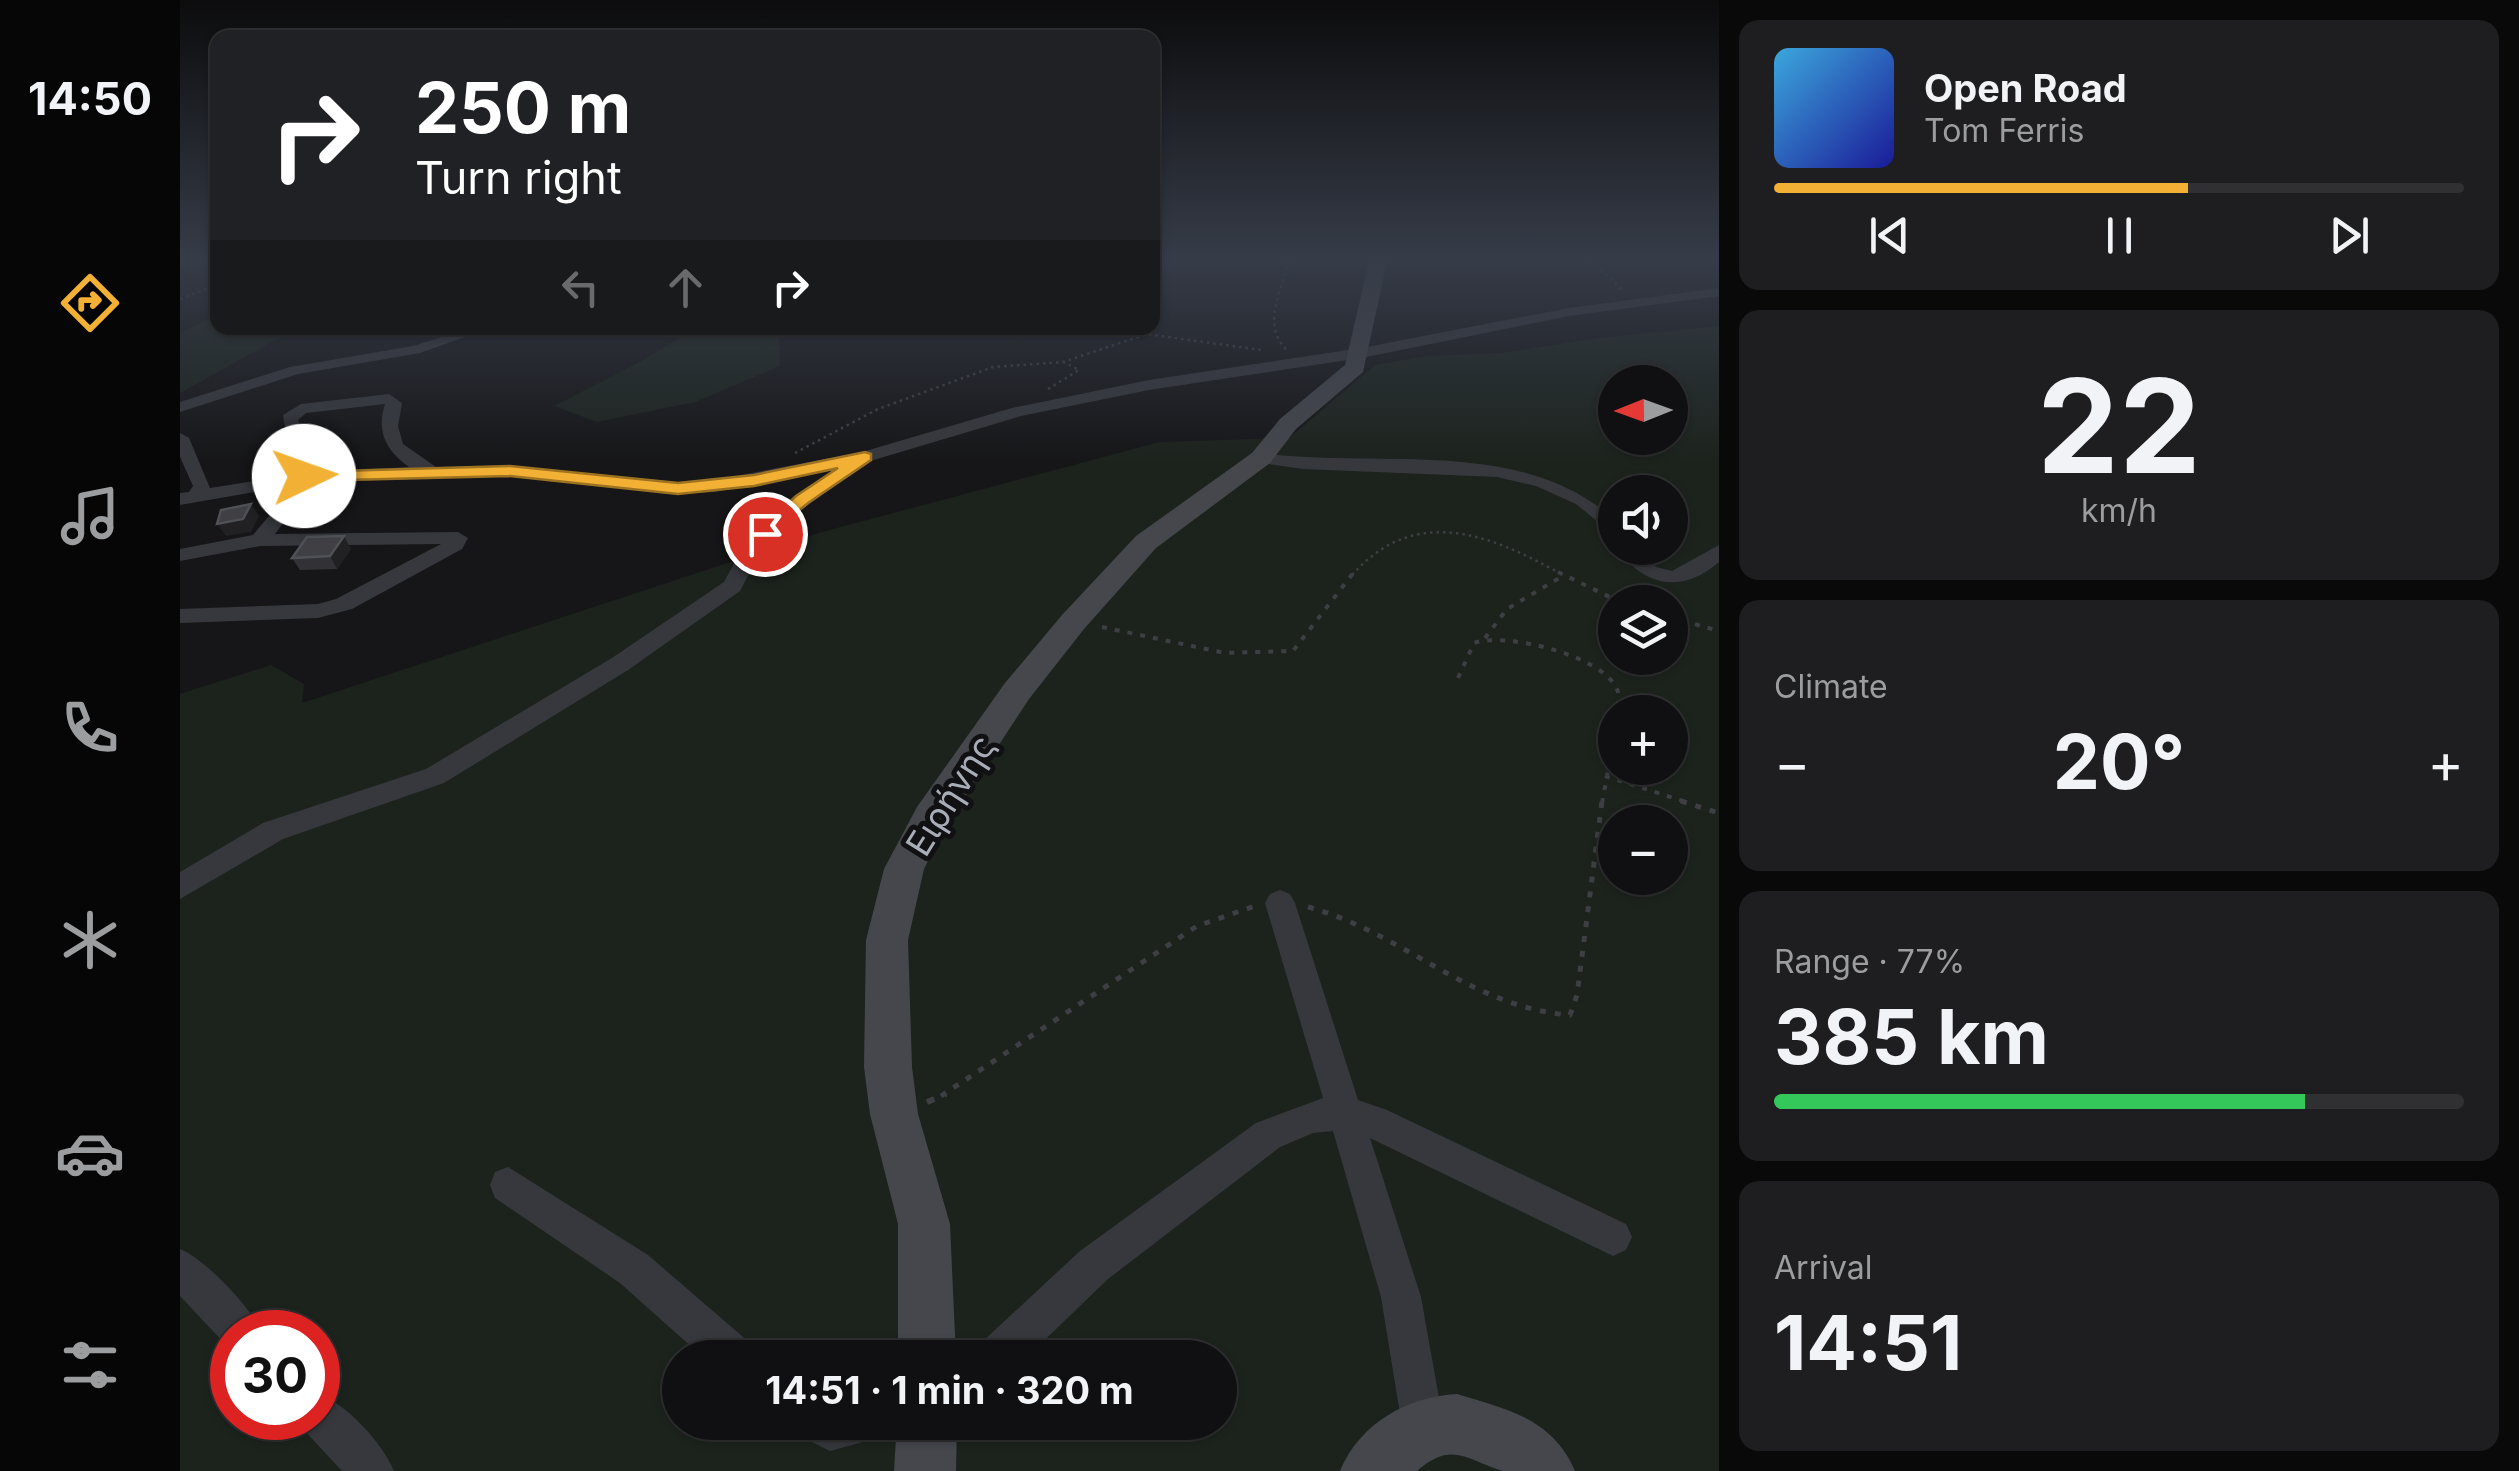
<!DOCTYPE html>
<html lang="en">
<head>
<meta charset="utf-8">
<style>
	:root { --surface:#101012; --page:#1e1e20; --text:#f1f3f6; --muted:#9c9d9f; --line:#303032; --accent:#f2b134 }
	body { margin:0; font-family:Inter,sans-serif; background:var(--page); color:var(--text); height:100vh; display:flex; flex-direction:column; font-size:38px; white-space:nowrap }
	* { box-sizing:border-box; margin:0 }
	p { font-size:32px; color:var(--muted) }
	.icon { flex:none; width:55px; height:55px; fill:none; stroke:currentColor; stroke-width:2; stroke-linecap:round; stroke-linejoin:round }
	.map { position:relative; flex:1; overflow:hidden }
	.panel { display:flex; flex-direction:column; gap:20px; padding:20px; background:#09090a; width:800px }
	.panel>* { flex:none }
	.banner { position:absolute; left:30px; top:30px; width:950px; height:305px; border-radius:20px; box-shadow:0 2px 8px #0004,0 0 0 2px var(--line); background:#202124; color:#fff; overflow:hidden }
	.needle { width:65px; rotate:269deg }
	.tools { position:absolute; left:1418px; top:365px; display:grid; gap:20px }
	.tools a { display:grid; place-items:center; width:90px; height:90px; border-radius:50%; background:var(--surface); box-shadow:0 2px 8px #0004,0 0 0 2px var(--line); font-size:50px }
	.speed { position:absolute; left:30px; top:1310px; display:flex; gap:20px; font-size:50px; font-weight:700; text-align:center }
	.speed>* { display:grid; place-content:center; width:130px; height:130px; border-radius:50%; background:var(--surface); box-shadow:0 2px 8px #0004,0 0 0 2px var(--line); line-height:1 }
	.speed .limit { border:15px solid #d22; background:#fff; color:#111 }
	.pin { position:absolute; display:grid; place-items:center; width:85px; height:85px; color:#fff; margin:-42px; border:5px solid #fff; border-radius:50%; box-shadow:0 2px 10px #0007 }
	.me { position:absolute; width:110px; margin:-55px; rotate:87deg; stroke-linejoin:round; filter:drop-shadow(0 0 8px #0008) }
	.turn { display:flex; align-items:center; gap:35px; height:210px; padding:0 40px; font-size:45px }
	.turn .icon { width:130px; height:130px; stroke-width:2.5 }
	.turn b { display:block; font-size:70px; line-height:85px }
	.lanes { display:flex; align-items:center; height:95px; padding:0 40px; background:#0003; justify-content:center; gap:50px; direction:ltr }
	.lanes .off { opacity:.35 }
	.big { font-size:75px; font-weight:700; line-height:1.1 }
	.panel .tile { flex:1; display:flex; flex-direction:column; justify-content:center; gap:15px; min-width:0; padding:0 35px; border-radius:20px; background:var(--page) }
	.panel .dial { align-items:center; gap:0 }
	.dial b { font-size:130px; line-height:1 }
	.song { display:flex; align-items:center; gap:30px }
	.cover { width:120px; height:120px; border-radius:15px; background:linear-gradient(135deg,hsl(200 70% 55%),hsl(240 70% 35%)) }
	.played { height:10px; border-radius:5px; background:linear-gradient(90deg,var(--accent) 60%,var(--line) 60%) }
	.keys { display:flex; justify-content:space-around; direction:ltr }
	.heat { display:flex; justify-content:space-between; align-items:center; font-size:55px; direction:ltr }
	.charge { height:15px; border-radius:8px; background:linear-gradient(90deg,#34c759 77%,var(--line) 0) }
	.trip { position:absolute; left:482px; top:1340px; width:575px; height:100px; border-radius:50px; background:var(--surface); box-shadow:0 2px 8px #0004,0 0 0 2px var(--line); font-weight:700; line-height:100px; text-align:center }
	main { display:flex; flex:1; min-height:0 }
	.menu { display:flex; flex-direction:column; width:180px; justify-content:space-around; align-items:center; background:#060607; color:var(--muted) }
	.menu .icon { width:70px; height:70px }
	.menu .active { color:var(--accent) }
	.menu b { font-size:45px; color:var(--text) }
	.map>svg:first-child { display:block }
	.green { fill:#1c231d; fill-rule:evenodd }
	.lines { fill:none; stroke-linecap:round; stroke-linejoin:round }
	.path-far3 { stroke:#3d3f44; stroke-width:2.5; stroke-dasharray:2.5 4; stroke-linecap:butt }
	.path-far2 { stroke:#3d3f44; stroke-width:4; stroke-dasharray:5 8; stroke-linecap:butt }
	.path-far1 { stroke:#3d3f44; stroke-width:5; stroke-dasharray:6 9; stroke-linecap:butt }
	.path { stroke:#3d3f44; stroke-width:6; stroke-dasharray:8 11; stroke-linecap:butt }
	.street { fill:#37383d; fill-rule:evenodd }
	.secondary { fill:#45474d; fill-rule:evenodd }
	.wall { fill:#323236 }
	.shaded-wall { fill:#212124 }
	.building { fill:#3f3f44; stroke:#4f5156; stroke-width:2.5 }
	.route { fill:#f2b134; stroke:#9d7322; stroke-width:2.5 }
	.labels { text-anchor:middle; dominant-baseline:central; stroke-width:10; stroke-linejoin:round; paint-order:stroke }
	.street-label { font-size:35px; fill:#a8adb8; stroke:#111113 }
</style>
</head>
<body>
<main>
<nav class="menu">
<b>14:50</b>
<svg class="icon active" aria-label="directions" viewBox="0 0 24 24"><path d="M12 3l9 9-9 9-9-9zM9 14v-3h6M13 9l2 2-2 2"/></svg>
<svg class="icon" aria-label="music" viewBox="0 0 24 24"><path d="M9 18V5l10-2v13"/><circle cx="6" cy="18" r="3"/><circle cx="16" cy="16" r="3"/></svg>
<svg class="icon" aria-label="phone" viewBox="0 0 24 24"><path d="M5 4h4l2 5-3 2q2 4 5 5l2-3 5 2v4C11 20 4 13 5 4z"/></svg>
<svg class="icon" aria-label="climate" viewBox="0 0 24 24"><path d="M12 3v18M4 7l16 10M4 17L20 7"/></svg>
<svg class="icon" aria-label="car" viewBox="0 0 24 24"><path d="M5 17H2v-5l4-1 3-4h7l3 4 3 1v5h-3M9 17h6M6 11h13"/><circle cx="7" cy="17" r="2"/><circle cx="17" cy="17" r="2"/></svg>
<svg class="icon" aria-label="filters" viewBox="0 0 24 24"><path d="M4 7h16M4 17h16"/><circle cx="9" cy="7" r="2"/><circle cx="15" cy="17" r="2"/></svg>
</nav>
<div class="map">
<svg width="1539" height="1471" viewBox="0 0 1539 1471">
	<rect width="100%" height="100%" fill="#161618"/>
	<path class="green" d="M37,315L38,328H117L0,393V333Z
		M1539,326V1471H0V694L91,665L124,684L122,703L642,532L980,442L1109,438L1195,365L1246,356L1322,353L1418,338ZM1435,382H1490V438H1435ZM1435,492H1490V548H1435ZM1435,602H1490V658H1435ZM1435,712H1490V768H1435ZM1435,822H1490V878H1435ZM52,1332H138V1418H52ZM500,1358H1040V1422H500Z
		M516,328H599L600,366L515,402L417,422L374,406L460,362Z"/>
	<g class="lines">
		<path class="path-far3" d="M1406,257L1443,290
			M0,259L4,257
			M0,299L38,285
			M1106,349C1080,323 1104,287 1110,257
			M868,389L899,370L883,362
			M615,453L698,409L813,367L883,362L967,334L1081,350
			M1172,575C1236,503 1311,535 1383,575"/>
		<path class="path-far2" d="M1378,572L1440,602
			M1490,617L1539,631
			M922,627L1045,653L1113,651L1174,572
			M1305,638L1327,609L1381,577
			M1278,678L1294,643C1325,632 1422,655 1437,689C1440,695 1437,705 1437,712
			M1425,776L1509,803
			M1422,803L1435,733"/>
		<path class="path-far1" d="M1501,801L1539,813
			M1128,907C1222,932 1291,1008 1390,1015L1397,995L1422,801
			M761,1096L1017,926L1075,906"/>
		<path class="path" d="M747,1102L766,1094"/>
		<path class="street" d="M1539,288V296L1389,316L1181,358L969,390L841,416L687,462L605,522L581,551L560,591L448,670L264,783L103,839L0,899V872L83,823L246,769L432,658L544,582L562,549L591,514L658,468L535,492L498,494L330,476L134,482L95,534L278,532L288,538L282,549L172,609L138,618L0,623V609L138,604L156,599L261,544L80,546L0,561V549L73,535L115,485L0,505V493L9,492L13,486L0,457V433L9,438L30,488L113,475L103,415L121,404L209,394L222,403L218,426L223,444L256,467L330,466L498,482L535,480L682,452L832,408L969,380L1181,348L1389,308ZM205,404C196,431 206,451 229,467L131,472L118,420L126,413Z
			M290,328H310L240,353L118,374L0,412V402L110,367L233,346Z
			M1081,453C1198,469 1340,435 1435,520V536L1396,504L1356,486L1317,477L1123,469L1075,462V454Z
			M1539,545V562C1502,594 1464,587 1437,548H1457L1476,567L1492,571Z
			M1100,890L1110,894L1115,903L1178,1100L1207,1110L1446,1224L1452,1237L1446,1250L1433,1256L1190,1138L1241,1297L1264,1426L1258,1441L1243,1447L1228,1441L1222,1426L1201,1297L1153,1131L1133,1133L1100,1147L928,1279L846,1358H796L801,1343L900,1251L1076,1123L1143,1098L1085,903L1090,894Z
			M328,1167L468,1255L570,1343L575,1358H524L440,1283L315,1198L310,1185L315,1172Z
			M0,1249C25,1259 72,1308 81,1332H52V1349L47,1346L0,1296Z
			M138,1393C167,1405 202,1442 214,1471H162L123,1429L118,1418H138Z
			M616,1422H707L701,1437L650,1451L622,1437Z"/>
		<path class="secondary" d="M1190,257H1208L1183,372L1116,429L1090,463L976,548L904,629L849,699L765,827L744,869L728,940L732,1067L738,1114L770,1224L776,1358H718V1224L690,1114L684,1067L686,940L704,869L737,807L825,683L882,615L956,536L1072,453L1100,419L1165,365Z
			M1277,1394C1327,1409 1373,1419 1395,1471C1374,1471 1343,1471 1323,1471C1287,1460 1272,1440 1237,1471H1160C1180,1423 1227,1397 1277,1394Z
			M717,1422H777L776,1471H714Z"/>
	</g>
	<path class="wall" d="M171,549L157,569L120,570L112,558Z"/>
	<path class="shaded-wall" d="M71,504L79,516L71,532L46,536L37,524Z
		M164,536L171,549L157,569L150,556Z"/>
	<path class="building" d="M71,504L63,519L37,524L41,510Z
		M164,536L150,556L112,558L127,537Z"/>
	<linearGradient id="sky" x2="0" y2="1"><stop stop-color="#0c0c0d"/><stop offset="0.56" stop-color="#363c48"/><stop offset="1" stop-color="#363c48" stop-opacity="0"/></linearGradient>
	<rect width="1539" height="463" fill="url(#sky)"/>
	<path class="route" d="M685,452L691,454V460L628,503L585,539L576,534L579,530L616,496L658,468L574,486L498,494L330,476L124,481L116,476L124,472L330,466L498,483L574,475Z"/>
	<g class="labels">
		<g class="street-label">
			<text transform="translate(770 795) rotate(-58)">Ειρήνης</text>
		</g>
	</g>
</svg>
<div class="tools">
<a><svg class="needle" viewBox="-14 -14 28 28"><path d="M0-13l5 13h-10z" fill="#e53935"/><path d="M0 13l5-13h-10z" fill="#9c9d9f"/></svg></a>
<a><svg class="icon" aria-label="sound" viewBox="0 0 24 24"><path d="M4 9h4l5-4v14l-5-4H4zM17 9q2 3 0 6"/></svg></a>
<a><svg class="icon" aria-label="layers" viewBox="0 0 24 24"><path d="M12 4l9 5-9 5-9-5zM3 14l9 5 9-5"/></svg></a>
<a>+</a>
<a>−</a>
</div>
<div class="speed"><div class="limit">30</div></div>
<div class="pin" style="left:585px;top:534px;background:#d93025"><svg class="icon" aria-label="arrive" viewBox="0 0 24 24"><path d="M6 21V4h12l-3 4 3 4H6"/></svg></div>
<svg class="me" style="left:124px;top:476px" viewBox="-20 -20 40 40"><circle r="19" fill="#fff"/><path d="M0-13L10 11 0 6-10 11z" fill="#f2b134"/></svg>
<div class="trip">14:51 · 1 min · 320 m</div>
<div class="banner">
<div class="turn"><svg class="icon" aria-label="right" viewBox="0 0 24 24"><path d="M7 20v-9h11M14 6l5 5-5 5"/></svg><div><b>250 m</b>Turn right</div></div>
<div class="lanes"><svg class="icon off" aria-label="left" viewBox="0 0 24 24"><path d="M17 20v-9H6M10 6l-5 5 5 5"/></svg><svg class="icon off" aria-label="ahead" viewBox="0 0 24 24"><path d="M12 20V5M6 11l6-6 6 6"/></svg><svg class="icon" aria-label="right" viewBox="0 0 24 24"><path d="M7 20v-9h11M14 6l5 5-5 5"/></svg></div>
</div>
</div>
<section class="panel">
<div class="tile">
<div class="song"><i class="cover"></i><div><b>Open Road</b><p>Tom Ferris</p></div></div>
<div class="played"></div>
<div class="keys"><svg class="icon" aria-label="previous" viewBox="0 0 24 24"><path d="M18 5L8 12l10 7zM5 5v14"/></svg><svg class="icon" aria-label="pause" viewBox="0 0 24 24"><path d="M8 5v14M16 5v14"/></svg><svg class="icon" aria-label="next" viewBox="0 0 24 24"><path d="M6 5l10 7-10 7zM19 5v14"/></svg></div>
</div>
<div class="tile dial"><b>22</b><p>km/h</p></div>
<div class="tile"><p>Climate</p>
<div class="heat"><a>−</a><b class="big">20°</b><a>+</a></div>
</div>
<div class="tile"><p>Range · 77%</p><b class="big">385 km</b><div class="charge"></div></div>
<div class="tile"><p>Arrival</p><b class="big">14:51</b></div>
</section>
</main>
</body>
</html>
